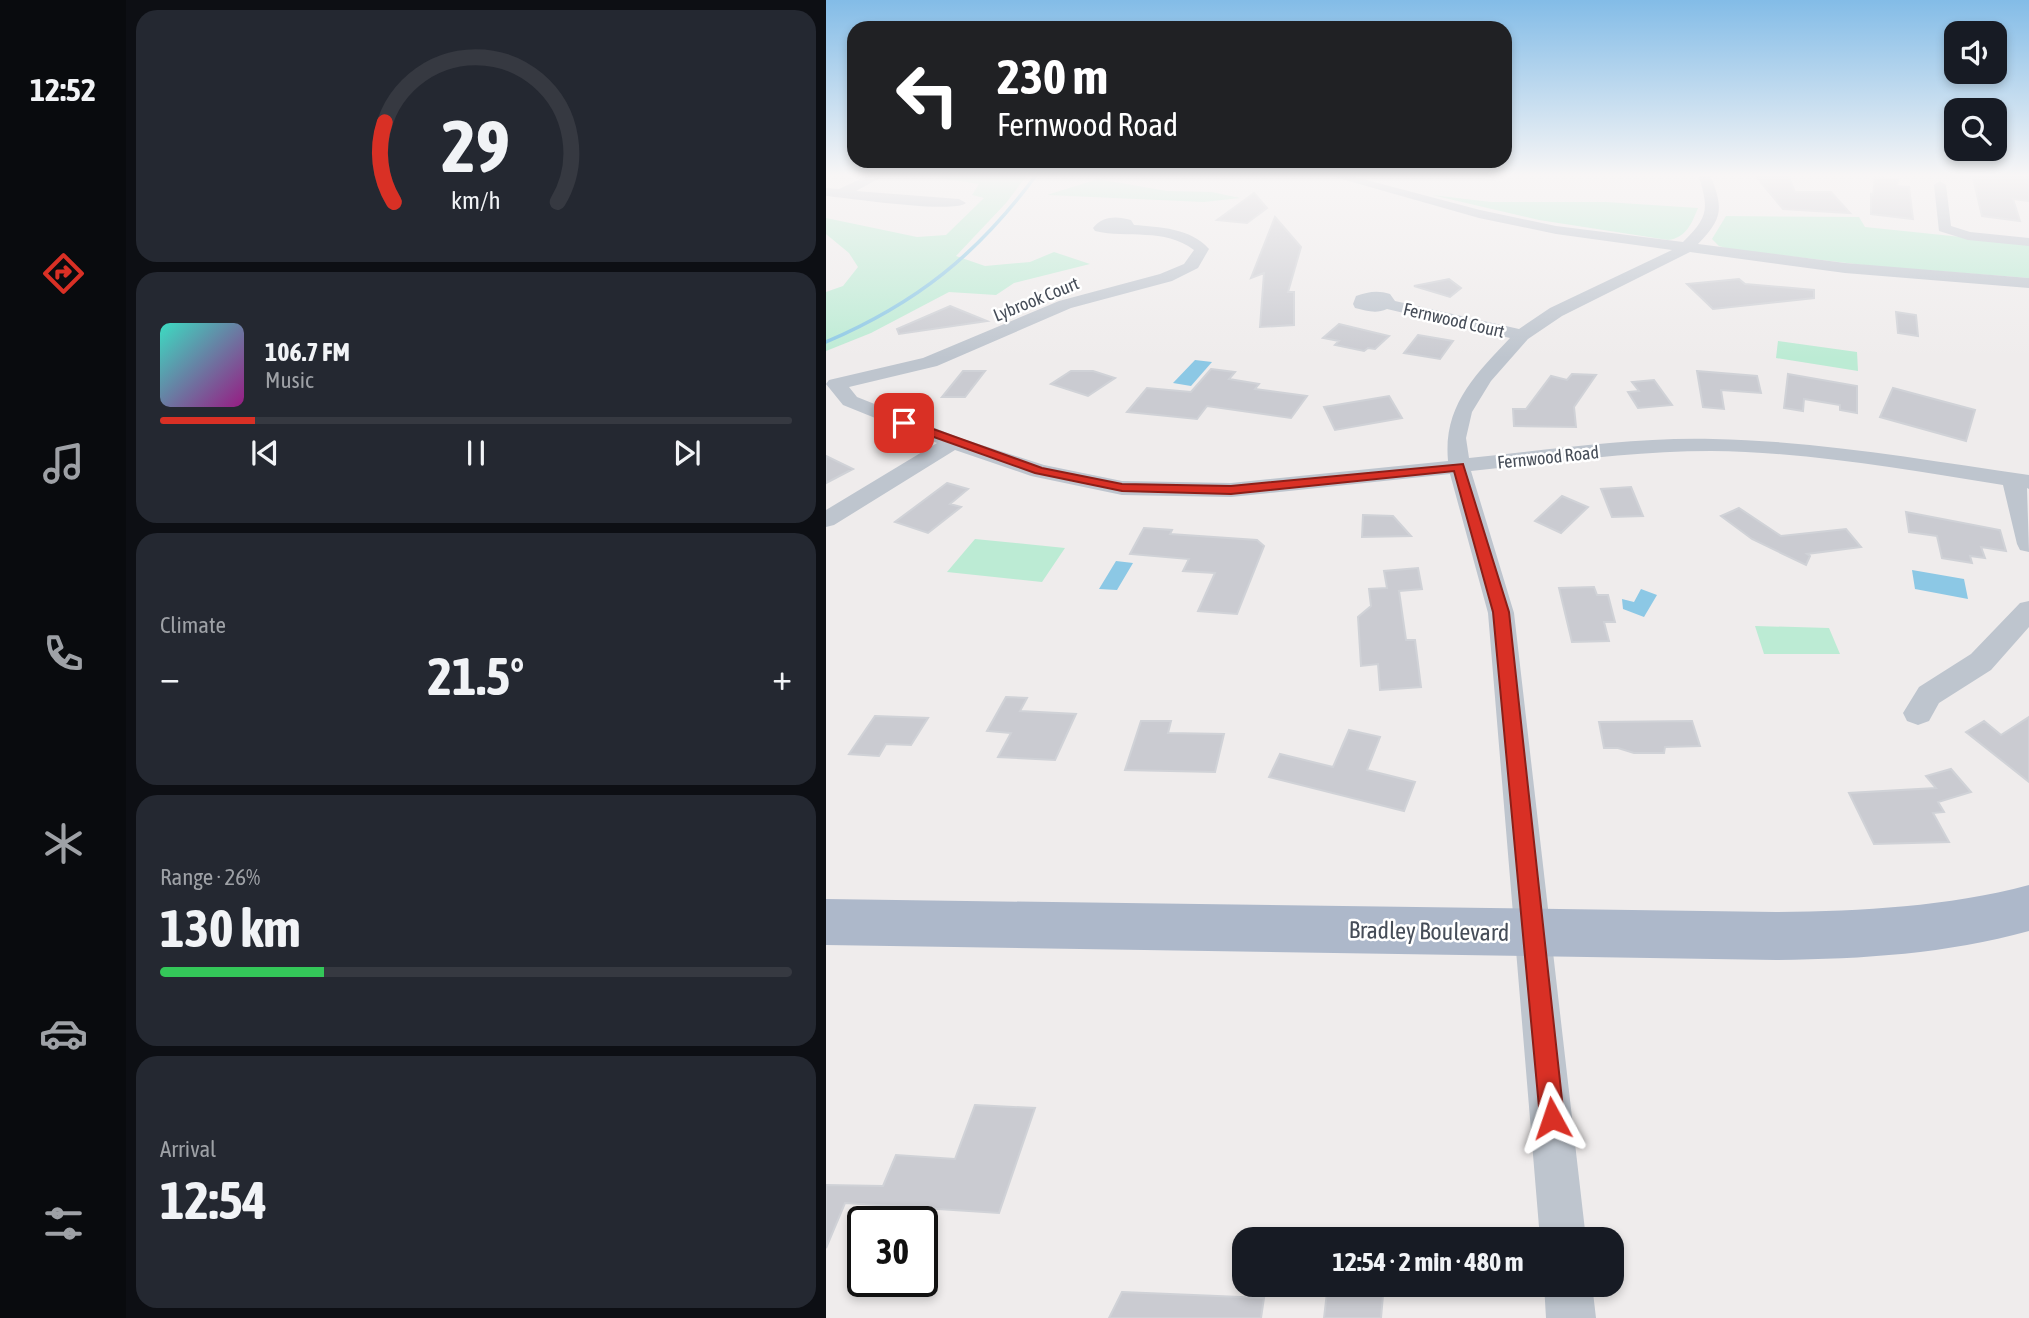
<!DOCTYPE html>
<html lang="en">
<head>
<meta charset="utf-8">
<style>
	:root { --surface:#171b24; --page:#242831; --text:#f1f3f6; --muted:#9ea1a6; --line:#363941; --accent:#d93025 }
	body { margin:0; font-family:"Asap Condensed",sans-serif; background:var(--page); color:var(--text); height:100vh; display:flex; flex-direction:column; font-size:26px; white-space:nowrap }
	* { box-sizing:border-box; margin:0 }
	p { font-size:23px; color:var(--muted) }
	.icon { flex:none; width:38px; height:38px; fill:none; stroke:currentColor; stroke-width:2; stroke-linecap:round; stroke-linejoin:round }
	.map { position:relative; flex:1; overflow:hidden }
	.details { display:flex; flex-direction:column; gap:10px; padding:10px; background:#0d0f14; width:700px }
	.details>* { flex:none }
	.banner { position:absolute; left:21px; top:21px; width:665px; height:147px; border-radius:21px; box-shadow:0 4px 10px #0003; background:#202124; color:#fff; overflow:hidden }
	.tools { position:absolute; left:1118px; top:21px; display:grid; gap:14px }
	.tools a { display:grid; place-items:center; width:63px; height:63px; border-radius:14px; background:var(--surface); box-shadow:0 4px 10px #0003; font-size:35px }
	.speed { position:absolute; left:21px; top:1206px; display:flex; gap:14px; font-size:35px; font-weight:700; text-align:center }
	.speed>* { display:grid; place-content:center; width:91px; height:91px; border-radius:50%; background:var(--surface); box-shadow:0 4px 10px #0003; line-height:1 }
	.speed .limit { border:4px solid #111; border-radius:10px; background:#fff; color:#111 }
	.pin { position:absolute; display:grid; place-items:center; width:60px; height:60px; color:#fff; margin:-30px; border-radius:14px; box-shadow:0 4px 10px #0006 }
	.me { position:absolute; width:77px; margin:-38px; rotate:355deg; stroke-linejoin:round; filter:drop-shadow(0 0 5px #0008) }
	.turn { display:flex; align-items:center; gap:24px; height:147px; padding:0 35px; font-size:32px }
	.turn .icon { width:91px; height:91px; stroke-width:2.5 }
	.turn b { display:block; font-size:49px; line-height:60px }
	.big { font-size:52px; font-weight:700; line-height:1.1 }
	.details .widget { flex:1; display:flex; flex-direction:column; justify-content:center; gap:10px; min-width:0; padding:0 24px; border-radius:21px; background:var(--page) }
	.details .dial { align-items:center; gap:0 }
	.dial svg { height:182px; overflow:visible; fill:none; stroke:var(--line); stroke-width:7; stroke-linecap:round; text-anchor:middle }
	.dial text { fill:var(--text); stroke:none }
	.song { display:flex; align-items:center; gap:21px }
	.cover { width:84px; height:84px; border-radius:10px; background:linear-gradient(135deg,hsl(170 70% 55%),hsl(310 70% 35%)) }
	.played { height:7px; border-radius:4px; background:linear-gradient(90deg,var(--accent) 15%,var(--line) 15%) }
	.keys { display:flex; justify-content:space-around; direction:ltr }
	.heat { display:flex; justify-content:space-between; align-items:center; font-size:38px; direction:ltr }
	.charge { height:10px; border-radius:5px; background:linear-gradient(90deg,#34c759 26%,var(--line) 0) }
	.trip { position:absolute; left:406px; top:1227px; width:392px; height:70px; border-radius:21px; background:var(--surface); box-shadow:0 4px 10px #0003; font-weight:700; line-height:70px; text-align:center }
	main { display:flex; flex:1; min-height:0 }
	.tabs { display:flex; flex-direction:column; width:126px; justify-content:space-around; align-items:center; background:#090b0e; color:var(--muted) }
	.tabs .icon { width:49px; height:49px }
	.tabs .on { color:var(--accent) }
	.tabs b { font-size:32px; color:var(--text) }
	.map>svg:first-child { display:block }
	.green { fill:#bcebd4 }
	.water { fill:#8cc8e5 }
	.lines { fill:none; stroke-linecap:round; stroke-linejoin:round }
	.stream { stroke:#8cc8e5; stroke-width:3.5 }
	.building { fill:#cacbd1; stroke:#d0d2d7; stroke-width:2 }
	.minor { fill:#bec5ce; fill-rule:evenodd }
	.major { fill:#adb8ca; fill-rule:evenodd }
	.route { fill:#d93025; stroke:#8d1f18; stroke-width:2 }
	.labels { text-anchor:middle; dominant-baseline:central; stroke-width:5; stroke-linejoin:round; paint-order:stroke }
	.far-street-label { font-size:18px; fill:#464d58; stroke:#fff }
	.near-street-label { font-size:24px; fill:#464d58; stroke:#fff }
</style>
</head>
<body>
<main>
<nav class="tabs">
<b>12:52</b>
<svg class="icon on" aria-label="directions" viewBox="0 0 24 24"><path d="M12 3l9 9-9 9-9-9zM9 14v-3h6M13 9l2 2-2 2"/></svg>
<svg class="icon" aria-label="music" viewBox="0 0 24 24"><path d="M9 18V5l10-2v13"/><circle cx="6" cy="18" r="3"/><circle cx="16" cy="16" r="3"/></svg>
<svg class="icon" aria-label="phone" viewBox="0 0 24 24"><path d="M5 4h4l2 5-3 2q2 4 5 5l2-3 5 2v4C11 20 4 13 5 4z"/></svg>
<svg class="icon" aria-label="climate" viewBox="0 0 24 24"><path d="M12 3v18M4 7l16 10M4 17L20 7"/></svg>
<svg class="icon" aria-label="car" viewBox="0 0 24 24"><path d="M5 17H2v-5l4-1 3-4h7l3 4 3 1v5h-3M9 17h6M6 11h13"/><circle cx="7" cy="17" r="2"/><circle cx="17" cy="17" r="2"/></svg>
<svg class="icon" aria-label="filters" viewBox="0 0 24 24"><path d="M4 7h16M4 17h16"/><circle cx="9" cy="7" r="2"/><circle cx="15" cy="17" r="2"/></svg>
</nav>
<section class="details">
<div class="widget dial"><svg viewBox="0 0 100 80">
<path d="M14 69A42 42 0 1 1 86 69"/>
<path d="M14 69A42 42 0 0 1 10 34" stroke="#d93025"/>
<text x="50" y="56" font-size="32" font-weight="700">29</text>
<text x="50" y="72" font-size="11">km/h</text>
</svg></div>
<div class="widget">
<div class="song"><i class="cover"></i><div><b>106.7 FM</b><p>Music</p></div></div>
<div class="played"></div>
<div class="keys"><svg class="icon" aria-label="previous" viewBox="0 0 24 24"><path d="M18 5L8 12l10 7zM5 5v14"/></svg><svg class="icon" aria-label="pause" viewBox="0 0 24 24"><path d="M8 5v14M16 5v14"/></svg><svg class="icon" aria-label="next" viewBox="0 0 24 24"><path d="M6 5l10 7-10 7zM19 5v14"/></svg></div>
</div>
<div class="widget"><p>Climate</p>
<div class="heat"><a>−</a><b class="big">21.5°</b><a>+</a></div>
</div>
<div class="widget"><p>Range · 26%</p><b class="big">130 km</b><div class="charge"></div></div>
<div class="widget"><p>Arrival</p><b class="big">12:54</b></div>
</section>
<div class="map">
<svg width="1203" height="1318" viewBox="0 0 1203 1318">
	<rect width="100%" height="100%" fill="#efecec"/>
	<path class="green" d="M112,174H202L180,203L130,256L159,266L204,262L228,252L264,264L188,283L170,295L123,292L45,333L0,351V292L17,286L32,267L23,253L0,234V218L91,237L120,235L158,198L146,195L153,184L113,178Z
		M272,179L341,191L386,192L414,198L378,202L221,195Z
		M606,195L665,202H780L872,208C866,223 860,238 842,240L713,220Z
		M900,216L1033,217L1039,227L1203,244V278L1046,266L903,249L893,246L886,239Z
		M952,341L1031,352L1032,371L950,358Z
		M149,539L239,548L216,582L121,572Z
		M929,626L1003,628L1014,654H938Z"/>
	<path class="water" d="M369,360L386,362L365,386L347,383Z
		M290,561L307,563L291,590L273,589Z
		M1086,570L1138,579L1142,599L1089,589Z
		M815,589L831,595L818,617L797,609L796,599L808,602Z"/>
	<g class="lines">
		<path class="stream" d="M0,342C91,303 152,254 211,174"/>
	</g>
	<path class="building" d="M928,174H962L969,192H1005L1024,213L957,209Z
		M1146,174H1189L1203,177V201L1187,199L1194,221L1156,216Z
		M1049,177L1072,180L1071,186L1083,187L1087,219L1045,214V194L1047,195Z
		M428,193L441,208L421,223L391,220Z
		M449,217L475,247L462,292H468V325L434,327L438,273L425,278Z
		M623,279L635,288L624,297L588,286Z
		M913,279L919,284L988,290V298L887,309L861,284Z
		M124,306L161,321L73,334L71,329Z
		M1070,312L1090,315L1092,336L1072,333Z
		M513,324L563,336L549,349L542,348L538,351L509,345L513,341L497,338Z
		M592,335L627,341L614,359L578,353Z
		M385,369L409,372L403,379L433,384L429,389L481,396L465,418L381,406L371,419L301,412L321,388L365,392Z
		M137,371H159L139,397H116Z
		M245,371H267L289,378L262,396L225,384Z
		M871,371L931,376L935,393L895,390L898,409L877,407Z
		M746,374L770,375L748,407L750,427L688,426L687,409H700L725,376L741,380Z
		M962,374L1031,386V413L1014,410V405L978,399L977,411L958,408Z
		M828,380L846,405L812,408L802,392L813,391L806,382Z
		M1067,388L1149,410L1140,441L1054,417Z
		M563,396L576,418L509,430L498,407Z
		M0,456L27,469L0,483Z
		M121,483L142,489L124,504L135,507L102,533L69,522Z
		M805,487L817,516L786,517L775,489Z
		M736,496L762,507L735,533L709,521Z
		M913,508L955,536L1020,529L1035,547L981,554L984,556L980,565L926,539L895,516Z
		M1080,512L1174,530L1180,551L1155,547L1159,558L1144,556L1146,563L1116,558L1111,536L1083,532Z
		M537,515L567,516L585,536L536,537Z
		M318,528L346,530L344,534L431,540L438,546L411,614L372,611L389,573L357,571L363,559L304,554Z
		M592,568L596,589L573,591L580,640H589L595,687L554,690L552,664L535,666L532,617L545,606L543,589L561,588L558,571Z
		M768,587L771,595H782L789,622H778L783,641L746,642L733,588Z
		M180,697L201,698L194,711L250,714L229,760L172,757L185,733L161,731Z
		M49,716L102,718L85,745L60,744L53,756L23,754Z
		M1203,717V782L1140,732L1158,721L1175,735Z
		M315,721H345L342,733L398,734L389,772L299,770Z
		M866,721L874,746L839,747L838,753H808L792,748H778L773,722Z
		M523,730L554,737L541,770L589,782L578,811L443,777L454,754L507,767Z
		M1125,769L1145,792L1112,802L1118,812L1107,813L1123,842L1048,844L1023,793L1110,788L1100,776Z
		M149,1105L209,1108L173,1213L19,1203L0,1248V1185L57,1186L70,1155L129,1159Z
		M502,1284H558L555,1318H498Z
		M296,1292L438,1298L435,1318H283Z"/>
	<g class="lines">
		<path class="minor" d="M45,174H61L30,191L133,199L140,203C127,214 23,198 0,196V188L13,189Z
			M498,174H518L654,210L730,226L857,242C883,217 883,208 872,174H884C897,208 898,217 872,244L1019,263L1203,278V288L1019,273L864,252L736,316L702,339L665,381L646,412L640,438L643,458C724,450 805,437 887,439C993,441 1099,460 1203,475V489L1201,488L1203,552L1194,550L1191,544L1177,485C1081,470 983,452 885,451C805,451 725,463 645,471L688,613L760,1239H714L662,613L624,474L405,497L296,495L205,476L129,450L8,525L0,527V510L111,443L17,405L0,384L3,380L97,358L233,301L334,274L358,264L368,250C338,227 302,239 269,231L267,228C277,216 290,216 305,220L308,225C333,227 365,228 383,249L372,268L346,281L245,308L111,366L23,387L31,397L134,438L218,465L296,481L405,483L622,461C617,406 649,375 684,338L561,309C550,314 541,311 529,308L527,304L530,296C542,292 551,290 564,294L569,301L693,329L724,308L846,250L730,234L653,218Z
			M1114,181L1120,185L1125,226L1144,232L1203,238V246L1142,240L1113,231L1108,185Z
			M1203,601V627L1165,670L1113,703L1103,721L1092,725L1081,721L1077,713L1093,687L1145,654L1194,603Z
			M718,1284H766L770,1318H720Z"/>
		<path class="major" d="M1203,885V931C1120,954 1036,959 950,960L0,945V899L950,912C1036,911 1120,907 1203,885Z"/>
	</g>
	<linearGradient id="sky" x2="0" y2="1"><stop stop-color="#83bce7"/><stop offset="0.49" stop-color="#f8f6f6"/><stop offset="1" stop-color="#f8f6f6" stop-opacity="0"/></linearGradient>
	<rect width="1203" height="358" fill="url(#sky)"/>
	<path class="route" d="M74,420H82L216,468L296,484L405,486L637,464L683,612L738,1118L735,1126L726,1130L718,1126L714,1118L667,612L628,471L405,494L296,491L209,473L74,425Z"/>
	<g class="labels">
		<g class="far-street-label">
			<text transform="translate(210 299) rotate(-22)">Lybrook Court</text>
			<text transform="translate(628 320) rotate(13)">Fernwood Court</text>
			<text transform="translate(722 457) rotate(-6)">Fernwood Road</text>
		</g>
		<g class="near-street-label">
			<text transform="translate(603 931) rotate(1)">Bradley Boulevard</text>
		</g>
	</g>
</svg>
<div class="tools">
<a><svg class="icon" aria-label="sound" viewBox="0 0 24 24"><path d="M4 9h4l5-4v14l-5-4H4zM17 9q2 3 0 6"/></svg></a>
<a><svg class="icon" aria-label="search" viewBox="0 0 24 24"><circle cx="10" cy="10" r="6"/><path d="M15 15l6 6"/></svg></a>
</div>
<div class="speed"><div class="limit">30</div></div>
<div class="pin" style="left:78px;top:423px;background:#d93025"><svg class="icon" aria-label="arrive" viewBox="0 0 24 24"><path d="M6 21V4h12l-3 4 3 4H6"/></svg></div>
<svg class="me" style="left:726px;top:1118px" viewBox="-20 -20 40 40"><path d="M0-17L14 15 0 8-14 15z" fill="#d93025" stroke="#fff" stroke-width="4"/></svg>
<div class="trip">12:54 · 2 min · 480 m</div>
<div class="banner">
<div class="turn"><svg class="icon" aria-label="left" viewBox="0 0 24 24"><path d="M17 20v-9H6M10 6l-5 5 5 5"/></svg><div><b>230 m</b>Fernwood Road</div></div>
</div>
</div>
</main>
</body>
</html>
